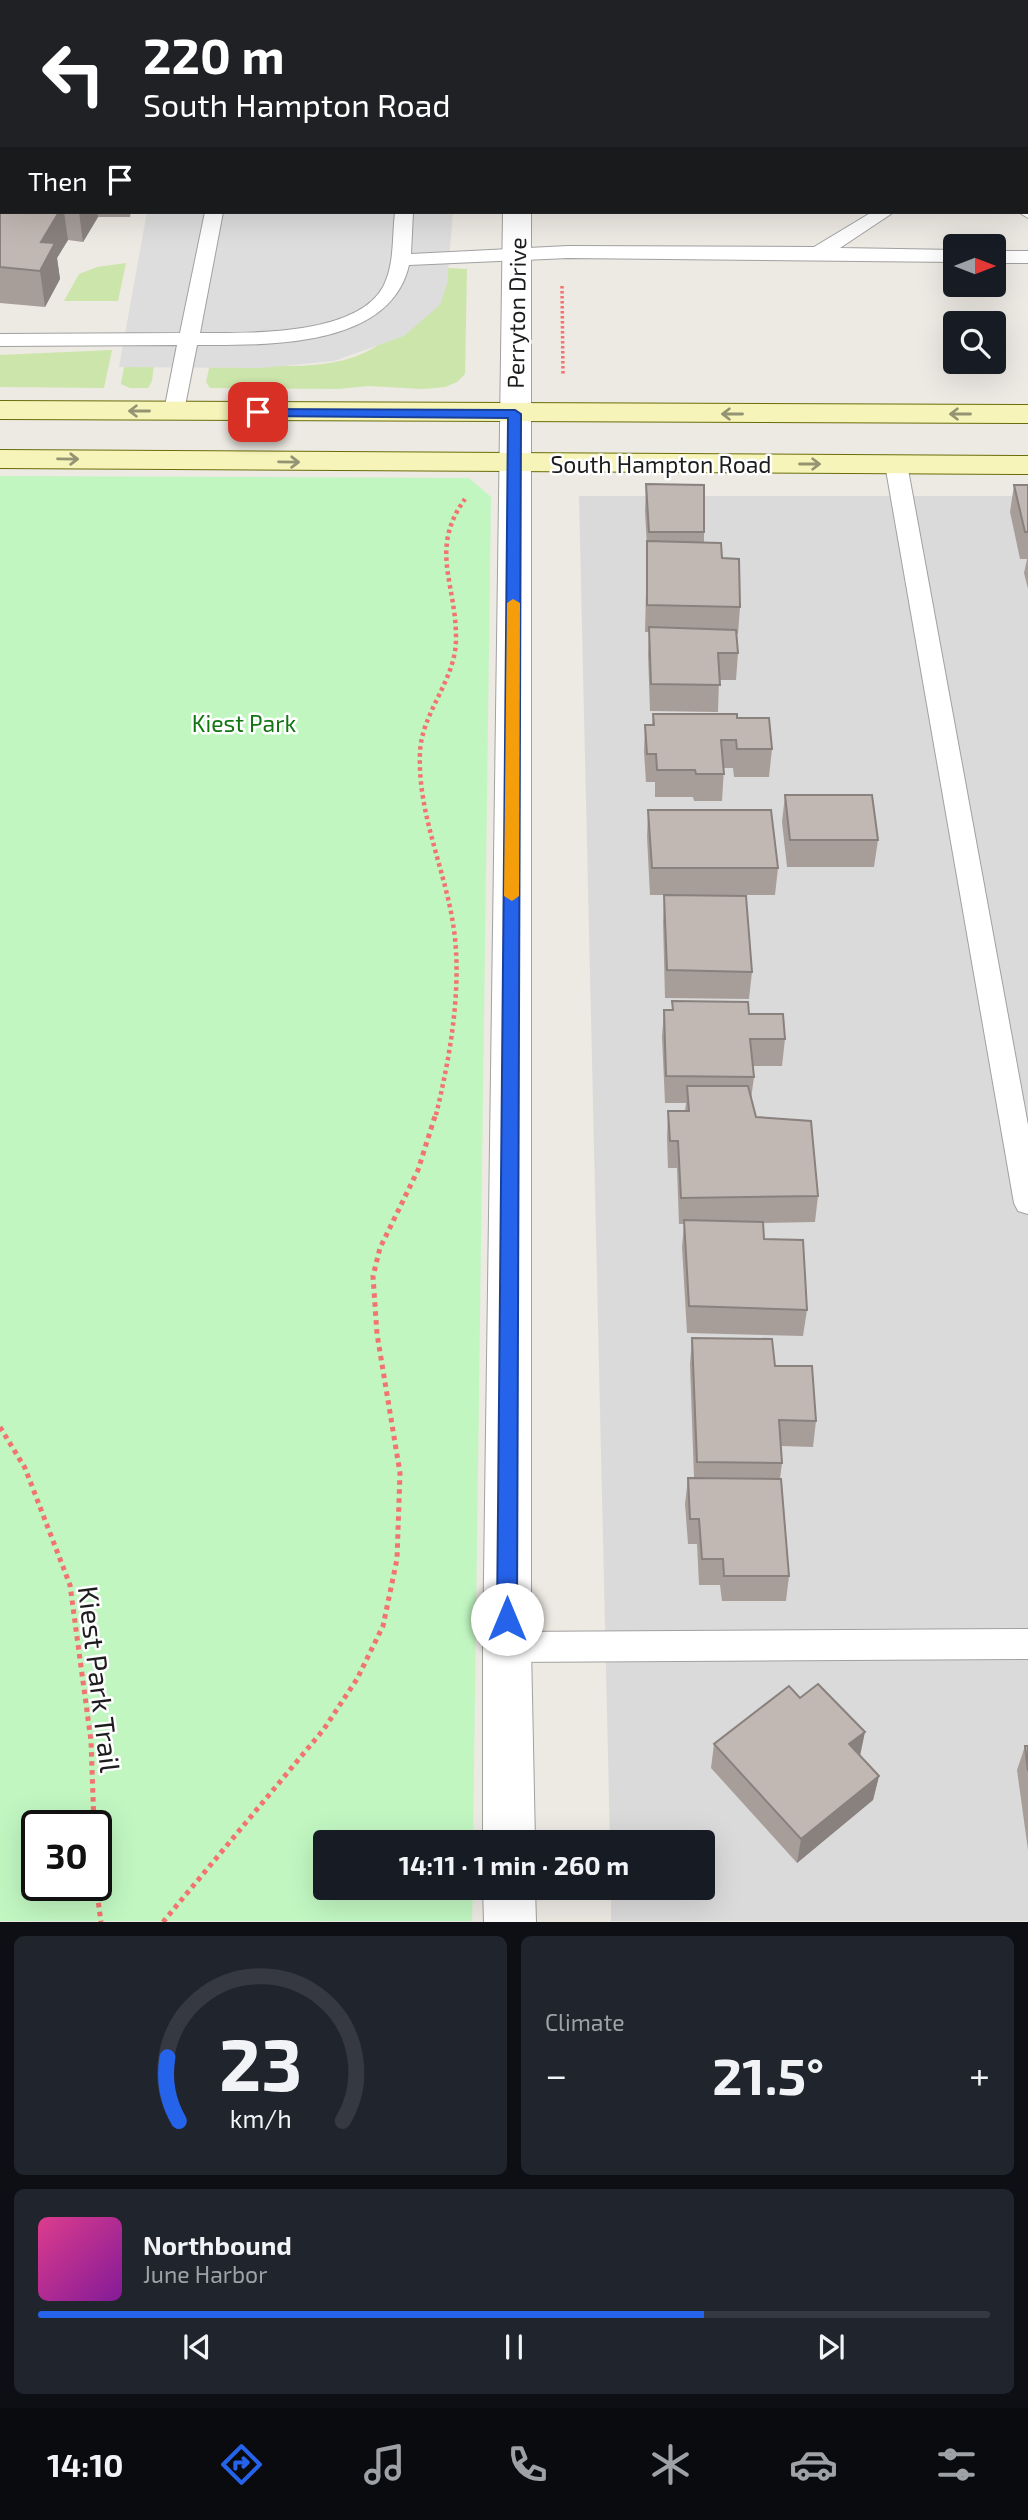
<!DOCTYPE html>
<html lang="en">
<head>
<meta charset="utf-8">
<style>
	:root { --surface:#171b24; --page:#20242c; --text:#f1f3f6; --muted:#9ea1a6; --line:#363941; --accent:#2563eb }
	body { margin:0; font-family:"Exo 2",sans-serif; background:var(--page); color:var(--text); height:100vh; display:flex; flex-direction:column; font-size:26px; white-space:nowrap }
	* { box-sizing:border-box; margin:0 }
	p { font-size:23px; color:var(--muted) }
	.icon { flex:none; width:38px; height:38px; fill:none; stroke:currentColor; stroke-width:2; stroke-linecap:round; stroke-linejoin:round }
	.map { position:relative; height:1922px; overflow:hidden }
	.panel { display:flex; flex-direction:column; gap:14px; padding:14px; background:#0d0f14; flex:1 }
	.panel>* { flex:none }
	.hud { position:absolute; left:0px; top:0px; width:1029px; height:214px; box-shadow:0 7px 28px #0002; background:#202124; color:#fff; overflow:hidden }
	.needle { width:46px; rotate:90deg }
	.buttons { position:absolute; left:943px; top:234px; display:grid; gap:14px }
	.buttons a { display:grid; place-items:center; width:63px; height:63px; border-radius:7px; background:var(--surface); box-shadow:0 7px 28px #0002; font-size:35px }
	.speed { position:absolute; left:21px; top:1810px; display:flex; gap:14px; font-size:35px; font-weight:700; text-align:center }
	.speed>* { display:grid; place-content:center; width:91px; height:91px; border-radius:50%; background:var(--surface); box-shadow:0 7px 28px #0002; line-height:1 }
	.speed .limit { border:4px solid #111; border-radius:10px; background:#fff; color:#111 }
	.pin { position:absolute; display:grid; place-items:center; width:60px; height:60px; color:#fff; margin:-30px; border-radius:14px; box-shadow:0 4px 10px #0006 }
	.me { position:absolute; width:77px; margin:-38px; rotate:0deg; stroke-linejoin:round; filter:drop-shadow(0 0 5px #0008) }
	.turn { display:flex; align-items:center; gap:24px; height:147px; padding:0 28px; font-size:32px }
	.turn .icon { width:91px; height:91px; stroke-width:2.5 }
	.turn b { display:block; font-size:49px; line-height:60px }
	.then { display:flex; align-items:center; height:66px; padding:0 28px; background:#0003; gap:14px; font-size:26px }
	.big { font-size:52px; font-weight:700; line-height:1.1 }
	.panel .tile { flex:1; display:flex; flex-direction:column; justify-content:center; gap:10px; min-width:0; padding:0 24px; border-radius:10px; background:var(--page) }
	.panel .dial { align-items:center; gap:0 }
	.dial svg { height:182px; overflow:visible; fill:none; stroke:var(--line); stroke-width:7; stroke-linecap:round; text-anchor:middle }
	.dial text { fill:var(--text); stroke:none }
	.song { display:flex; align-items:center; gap:21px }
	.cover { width:84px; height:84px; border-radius:10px; background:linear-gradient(135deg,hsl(330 70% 55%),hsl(290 70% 35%)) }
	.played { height:7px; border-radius:4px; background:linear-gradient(90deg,var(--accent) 70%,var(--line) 70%) }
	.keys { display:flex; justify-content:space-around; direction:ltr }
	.heat { display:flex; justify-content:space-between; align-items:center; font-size:38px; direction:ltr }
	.panel .tiles { flex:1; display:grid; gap:14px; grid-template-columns:1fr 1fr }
	.tile:last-child { grid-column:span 2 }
	.trip { position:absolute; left:313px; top:1830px; width:402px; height:70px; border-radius:7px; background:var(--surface); box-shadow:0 7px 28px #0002; font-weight:700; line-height:70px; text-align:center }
	.tab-bar { display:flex; height:112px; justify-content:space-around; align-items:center; background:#090b0e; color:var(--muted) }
	.tab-bar .icon { width:49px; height:49px }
	.tab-bar .current { color:var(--accent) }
	.tab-bar b { font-size:32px; color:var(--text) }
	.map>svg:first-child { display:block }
	.residential { fill:#dbdada }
	.grass { fill:#cce5ab }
	.park { fill:#c1f6c1; fill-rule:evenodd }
	.pitch { fill:#84d9b2 }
	.parking { fill:#ddd }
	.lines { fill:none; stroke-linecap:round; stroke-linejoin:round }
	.lane-casing { stroke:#a1a1a1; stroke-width:2 }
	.street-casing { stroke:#a1a1a1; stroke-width:2 }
	.secondary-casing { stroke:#6a6d0a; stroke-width:2 }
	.path-far2 { stroke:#f2736f; stroke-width:3.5; stroke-dasharray:2.5 2.5; stroke-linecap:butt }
	.path-far1 { stroke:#f2736f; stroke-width:4.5; stroke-dasharray:3.5 3.5; stroke-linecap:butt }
	.path { stroke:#f2736f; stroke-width:5; stroke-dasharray:4.5 4.5; stroke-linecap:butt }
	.lane { fill:#fff; fill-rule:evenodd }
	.street { fill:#fff; fill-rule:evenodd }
	.secondary { fill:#f6f4b9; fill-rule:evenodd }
	.wall { fill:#a79e9a }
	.shaded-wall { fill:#88817d }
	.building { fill:#c2b8b3; stroke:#88817d; stroke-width:2 }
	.oneway { stroke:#949373 }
	.route { fill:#2563eb; stroke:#184099; stroke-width:2 }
	.slow { fill:#f59e0b }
	.labels { text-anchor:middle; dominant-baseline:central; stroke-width:5; stroke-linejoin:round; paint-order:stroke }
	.street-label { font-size:23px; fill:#1d1d1d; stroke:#fff }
	.park-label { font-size:23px; fill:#117511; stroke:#fff }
	.near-street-label { font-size:28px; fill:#1d1d1d; stroke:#fff }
</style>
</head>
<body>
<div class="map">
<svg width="1028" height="1922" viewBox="0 0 1028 1922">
	<rect width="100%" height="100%" fill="#ede9e3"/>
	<path class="residential" d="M579,496H1028V1921H611V1888H704V1843H610Z"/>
	<path class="grass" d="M126,263L118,301H64L79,274L97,267Z
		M448,268L467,269L465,374L457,382L445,387L423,389L369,386L338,389L210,388L206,382L211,360C262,364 322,375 370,350C390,340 428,300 447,284Z
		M112,350L104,388L0,387V355Z
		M127,350L154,364L152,381L148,388H130L121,384Z"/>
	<path class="park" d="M0,476L469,478L491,497L473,1843H326V1888H473L472,1921H0ZM37,1825H96V1885H37Z"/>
	<path class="pitch" d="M81,0H434L81,2Z"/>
	<path class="parking" d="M147,212H453L447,284L440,305L404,336L334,361L261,368L119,367Z"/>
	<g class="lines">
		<g class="lane-casing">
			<path id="lane" d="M638,0H654V2H638Z
				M732,0H748L749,2H733Z
				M828,0H844L845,2H829Z
				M942,0H958V2H942Z
				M1027,205L1028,206V218L1018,212H1027Z
				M205,212H223L200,333C249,333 356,336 383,287C395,264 392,236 395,212H413L411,254L568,246L814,247L872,212H894L840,248L956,250V262L568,258L409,265C390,349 265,345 197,345L184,411L174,417L164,411L177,345L0,346V334L180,333Z
				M994,251H1028V263H994Z
				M896,458L907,464L1028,1125V1214L1018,1211L1014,1203L885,464Z
				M1028,1629V1659L507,1662L495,1658L490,1647L495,1636L507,1632Z"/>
		</g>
		<g class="street-casing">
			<path id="street" d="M504,0H528V2H504Z
				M503,212H531V1647L535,1843H483V1647Z
				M483,1888H535L536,1922H484Z"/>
		</g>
		<g class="secondary-casing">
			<path id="secondary" d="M0,401L1028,405V423L0,419Z
				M0,450L1028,456V474L0,468Z"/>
		</g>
		<path class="path-far2" d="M562,286L563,375"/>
		<path class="path-far1" d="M436,1115C450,1057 462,989 454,930C446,871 417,813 420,752C422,711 457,679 456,637C456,583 429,549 465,499"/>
		<path class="path" d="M0,1427L25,1468L70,1585L91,1741L94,1825
			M96,1885L101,1922
			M163,1922L324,1729L357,1679L383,1626L397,1559L400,1473L377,1334L373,1276L380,1248L418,1170L436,1113"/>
		<use href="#lane" class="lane"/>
		<use href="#street" class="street"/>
		<use href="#secondary" class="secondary"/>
	</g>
	<path class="wall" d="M0,42L2,212H131L130,217H98L83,242L68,240L57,258L60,279L45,307L0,303Z
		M646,484L704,532V542L722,558L740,607L738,634H737L738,653L736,680H719L718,712L650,711L648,654L649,632H645L647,547L645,511Z
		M1014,485H1028V589L1024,573L1027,559H1020L1010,512Z
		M653,714L737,718L772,749L769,777H734L733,768H724L722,801H694L693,797H655V782H646L644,752L645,725H652Z
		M785,795L878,840L874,867H787L782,822Z
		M648,810L778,868L775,895H705L752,972L749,999L665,998L663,922L664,895H650L647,837Z
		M672,1001L749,1014L785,1039L782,1066H753L754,1077L751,1099L756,1117L818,1196L815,1222L763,1223L764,1239L807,1310L803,1336L687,1333L682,1247L684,1224H679L677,1168H668L667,1138L668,1111H685L686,1103H665L662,1037L664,1010H672Z
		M692,1338L775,1366L816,1421L813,1447L781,1446L782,1463L780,1479L789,1576L786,1601H722L720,1585H699L697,1544H688L685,1504L688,1478H694L690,1364Z
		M800,1698L879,1776L873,1800L797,1863L711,1768L714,1744Z
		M1025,1746H1028V1850L1017,1770Z"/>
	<path class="shaded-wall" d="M59,212H64L68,240L57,258L60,279L45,307L40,271L41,242Z
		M79,212H97L98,217L83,242Z
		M865,1732L860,1756L849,1744Z
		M879,1776L873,1800L797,1863L801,1839Z"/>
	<path class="building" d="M0,42H2V212H59L41,242L55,243L40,271L0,267Z
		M646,484L704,485V532H649Z
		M1014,485H1028V532H1025Z
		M647,541L721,543L722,558L739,559L740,607L647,605Z
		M649,627L736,630L738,653H718L720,685L651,684Z
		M653,714H737V718H769L772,749H737L736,740H721L724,774H696L695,770H657L656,754H647L645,725H654Z
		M785,795H872L878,840H790Z
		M648,810H771L778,868H652Z
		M664,895L746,896L752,972L667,970Z
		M672,1001L748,1002L749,1014H783L785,1039H750L754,1077L666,1076L664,1010H673Z
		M687,1086H748L756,1117L811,1121L818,1196L681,1198L678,1141H670L668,1111H689Z
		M684,1220L763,1222L764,1239L803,1240L807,1310L689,1306Z
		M692,1338L772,1339L775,1366H812L816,1421L779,1420L782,1463L697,1462Z
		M688,1478L781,1479L789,1576H724L723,1559H702L699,1519H690Z
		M818,1684L865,1732L849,1744L879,1776L801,1839L714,1744L789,1686L800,1698Z
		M1025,1746H1028V1771Z"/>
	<defs><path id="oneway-shaft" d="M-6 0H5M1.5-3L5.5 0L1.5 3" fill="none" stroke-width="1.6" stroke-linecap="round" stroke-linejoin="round" transform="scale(1.75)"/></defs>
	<g class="oneway">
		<use href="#oneway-shaft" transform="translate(139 411) rotate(-180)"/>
		<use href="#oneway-shaft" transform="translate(732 414) rotate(-180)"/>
		<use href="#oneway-shaft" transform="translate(960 414) rotate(-180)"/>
		<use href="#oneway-shaft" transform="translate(68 459) rotate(1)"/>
		<use href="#oneway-shaft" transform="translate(289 462) rotate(1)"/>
		<use href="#oneway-shaft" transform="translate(810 464)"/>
	</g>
	<path class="route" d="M253,409L515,410L521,414L517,1619L514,1626L507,1628L500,1626L497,1619L508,418L258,416L251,412Z"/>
	<path class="slow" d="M513,599L520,603L519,896L512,901L504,896L507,603Z"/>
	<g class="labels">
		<g class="street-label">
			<text transform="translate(516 313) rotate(-89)">Perryton Drive</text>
			<text x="661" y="464">South Hampton Road</text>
		</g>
		<g class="park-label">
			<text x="244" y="723">Kiest Park</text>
		</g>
		<g class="near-street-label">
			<text transform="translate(100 1679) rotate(83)">Kiest Park Trail</text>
		</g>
	</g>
</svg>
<div class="buttons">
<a><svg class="needle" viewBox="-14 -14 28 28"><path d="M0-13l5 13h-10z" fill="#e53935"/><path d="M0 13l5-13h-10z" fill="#9ea1a6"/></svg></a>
<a><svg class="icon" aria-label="search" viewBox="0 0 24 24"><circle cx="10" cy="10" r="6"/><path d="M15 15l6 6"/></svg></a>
</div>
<div class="speed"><div class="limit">30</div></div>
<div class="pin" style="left:258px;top:412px;background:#d93025"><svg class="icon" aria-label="arrive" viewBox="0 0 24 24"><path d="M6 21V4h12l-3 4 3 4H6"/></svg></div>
<svg class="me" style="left:507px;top:1619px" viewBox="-20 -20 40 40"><circle r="19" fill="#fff"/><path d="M0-13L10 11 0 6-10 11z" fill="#2563eb"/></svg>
<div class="trip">14:11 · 1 min · 260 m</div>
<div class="hud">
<div class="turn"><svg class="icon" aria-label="left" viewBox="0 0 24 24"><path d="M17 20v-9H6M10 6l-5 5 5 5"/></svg><div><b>220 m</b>South Hampton Road</div></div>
<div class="then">Then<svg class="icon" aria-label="arrive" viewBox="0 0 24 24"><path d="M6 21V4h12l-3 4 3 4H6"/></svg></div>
</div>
</div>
<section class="panel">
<div class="tiles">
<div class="tile dial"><svg viewBox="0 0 100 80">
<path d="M14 69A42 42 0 1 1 86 69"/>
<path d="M14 69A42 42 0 0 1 9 41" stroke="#2563eb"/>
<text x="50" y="56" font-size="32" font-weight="700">23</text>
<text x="50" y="72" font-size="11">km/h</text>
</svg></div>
<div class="tile"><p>Climate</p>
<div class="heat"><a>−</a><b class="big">21.5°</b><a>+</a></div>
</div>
<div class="tile">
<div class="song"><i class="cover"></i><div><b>Northbound</b><p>June Harbor</p></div></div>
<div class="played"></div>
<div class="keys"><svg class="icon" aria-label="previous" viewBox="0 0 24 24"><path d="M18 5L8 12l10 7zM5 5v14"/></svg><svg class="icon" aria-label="pause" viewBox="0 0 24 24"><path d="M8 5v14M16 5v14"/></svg><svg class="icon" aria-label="next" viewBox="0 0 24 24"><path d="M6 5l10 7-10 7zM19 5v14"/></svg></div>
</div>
</div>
</section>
<nav class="tab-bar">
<b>14:10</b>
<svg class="icon current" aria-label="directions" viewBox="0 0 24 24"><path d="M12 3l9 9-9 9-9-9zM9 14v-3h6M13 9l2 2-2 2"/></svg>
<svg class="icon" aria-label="music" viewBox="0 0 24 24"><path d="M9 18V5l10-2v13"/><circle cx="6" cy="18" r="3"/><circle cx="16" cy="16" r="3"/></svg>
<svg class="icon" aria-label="phone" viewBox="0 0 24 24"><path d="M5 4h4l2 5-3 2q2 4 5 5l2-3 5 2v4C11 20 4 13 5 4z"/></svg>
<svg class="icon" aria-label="climate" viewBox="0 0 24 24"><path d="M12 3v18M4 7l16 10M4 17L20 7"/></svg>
<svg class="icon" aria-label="car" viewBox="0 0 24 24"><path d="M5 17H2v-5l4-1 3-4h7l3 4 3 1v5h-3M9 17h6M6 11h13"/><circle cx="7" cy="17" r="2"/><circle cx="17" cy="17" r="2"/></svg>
<svg class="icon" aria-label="filters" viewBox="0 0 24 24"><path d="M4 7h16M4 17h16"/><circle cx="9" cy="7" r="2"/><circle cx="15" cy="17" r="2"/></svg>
</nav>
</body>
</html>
